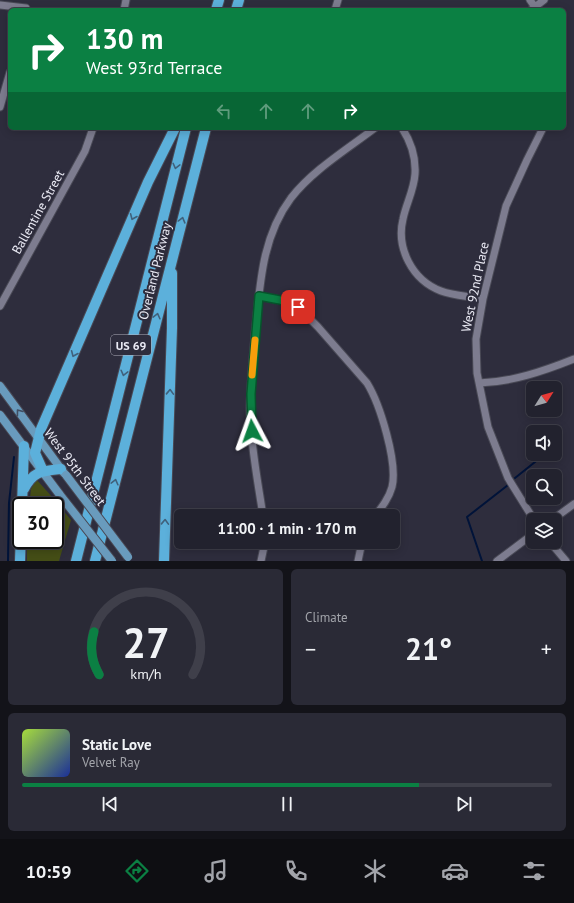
<!DOCTYPE html>
<html lang="en">
<head>
<meta charset="utf-8">
<style>
	:root { --surface:#22222e; --page:#2a2a36; --text:#f1f3f6; --muted:#a2a4aa; --line:#3f3f4a; --accent:#0b8043 }
	body { margin:0; font-family:"PT Sans",sans-serif; background:var(--page); color:var(--text); height:100vh; display:flex; flex-direction:column; font-size:15px; white-space:nowrap }
	* { box-sizing:border-box; margin:0 }
	p { font-size:13px; color:var(--muted) }
	.icon { flex:none; width:22px; height:22px; fill:none; stroke:currentColor; stroke-width:2; stroke-linecap:round; stroke-linejoin:round }
	.map { position:relative; height:561px; overflow:hidden }
	.panel { display:flex; flex-direction:column; gap:8px; padding:8px; background:#131319; flex:1 }
	.panel>* { flex:none }
	.hud { position:absolute; left:8px; top:8px; width:558px; height:122px; border-radius:6px; box-shadow:0 2px 10px #0003,0 0 0 1px var(--line); background:#0b8043; color:#fff; overflow:hidden }
	.needle { width:26px; rotate:53deg }
	.fabs { position:absolute; left:526px; top:381px; display:grid; gap:8px }
	.fabs a { display:grid; place-items:center; width:36px; height:36px; border-radius:6px; background:var(--surface); box-shadow:0 2px 10px #0003,0 0 0 1px var(--line); font-size:20px }
	.speed { position:absolute; left:12px; top:497px; display:flex; gap:8px; font-size:20px; font-weight:700; text-align:center }
	.speed>* { display:grid; place-content:center; width:52px; height:52px; border-radius:50%; background:var(--surface); box-shadow:0 2px 10px #0003,0 0 0 1px var(--line); line-height:1 }
	.speed .limit { border:2px solid #111; border-radius:6px; background:#fff; color:#111 }
	.pin { position:absolute; display:grid; place-items:center; width:34px; height:34px; color:#fff; margin:-17px; border-radius:8px; box-shadow:0 2px 6px #0006 }
	.me { position:absolute; width:44px; margin:-22px; rotate:356deg; stroke-linejoin:round; filter:drop-shadow(0 0 3px #0008) }
	.turn { display:flex; align-items:center; gap:14px; height:84px; padding:0 12px; font-size:18px }
	.turn .icon { width:52px; height:52px; stroke-width:2.5 }
	.turn b { display:block; font-size:28px; line-height:34px }
	.lanes { display:flex; align-items:center; height:38px; padding:0 12px; background:#0003; justify-content:center; gap:20px; direction:ltr }
	.lanes .off { opacity:.35 }
	.big { font-size:30px; font-weight:600; line-height:1.1 }
	.panel .widget { flex:1; display:flex; flex-direction:column; justify-content:center; gap:6px; min-width:0; padding:0 14px; border-radius:6px; background:var(--page) }
	.panel .dial { align-items:center; gap:0 }
	.dial svg { height:104px; overflow:visible; fill:none; stroke:var(--line); stroke-width:7; stroke-linecap:round; text-anchor:middle }
	.dial text { fill:var(--text); stroke:none }
	.song { display:flex; align-items:center; gap:12px }
	.cover { width:48px; height:48px; border-radius:6px; background:linear-gradient(135deg,hsl(80 70% 55%),hsl(230 70% 35%)) }
	.played { height:4px; border-radius:2px; background:linear-gradient(90deg,var(--accent) 75%,var(--line) 75%) }
	.keys { display:flex; justify-content:space-around; direction:ltr }
	.heat { display:flex; justify-content:space-between; align-items:center; font-size:22px; direction:ltr }
	.panel .tiles { flex:1; display:grid; gap:8px; grid-template-columns:1fr 1fr }
	.widget:last-child { grid-column:span 2 }
	.trip { position:absolute; left:174px; top:509px; width:226px; height:40px; border-radius:6px; background:var(--surface); box-shadow:0 2px 10px #0003,0 0 0 1px var(--line); font-weight:600; line-height:40px; text-align:center }
	.dock { display:flex; height:64px; justify-content:space-around; align-items:center; background:#0e0e12; color:var(--muted) }
	.dock .icon { width:28px; height:28px }
	.dock .selected { color:var(--accent) }
	.dock b { font-size:18px; color:var(--text) }
	.map>svg:first-child { display:block }
	.green { fill:#454e16 }
	.lines { fill:none; stroke-linecap:round; stroke-linejoin:round }
	.stream { stroke:#001339; stroke-width:2 }
	.minor-casing { stroke:#494955; stroke-width:9 }
	.major-casing { stroke:#494955; stroke-width:10 }
	.highway-casing { stroke:#494955; stroke-width:12 }
	.minor { stroke:#7d7c8f; stroke-width:7 }
	.major { stroke:#699bbd; stroke-width:8 }
	.highway { stroke:#5cb0db; stroke-width:10 }
	.major-bridge-casing { stroke:#494955; stroke-width:10; stroke-linecap:butt }
	.major-bridge { stroke:#699bbd; stroke-width:8 }
	.oneway { stroke:#40617c }
	.oneway2 { stroke:#404e63 }
	.route-casing { stroke:#07532c; stroke-width:10 }
	.route { stroke:#0b8043; stroke-width:7 }
	.slow { stroke:#f59e0b; stroke-width:7 }
	.labels { text-anchor:middle; dominant-baseline:central; stroke-width:4; stroke-linejoin:round; paint-order:stroke }
	.shield { fill:#2e2d3d; stroke:#b2b2be; stroke-width:1 }
	.shield-label { font-size:12px; font-weight:bold; fill:#ebebf5 }
	.street-label { font-size:13px; fill:#ebebf5; stroke:#2e2d3d }
</style>
</head>
<body>
<div class="map">
<svg width="574" height="561" viewBox="0 0 574 561">
	<rect width="100%" height="100%" fill="#2e2d3d"/>
	<path class="green" d="M36,479L54,499L61,512L62,509L71,520L59,561H27V540H55V506H29L31,489Z"/>
	<g class="lines">
		<path class="stream" d="M515,478L545,454
			M8,561L9,503L14,457
			M482,561L467,517L508,485"/>
		<g class="minor-casing">
			<path id="minor" d="M530,0L537,10
				M0,5L26,8
				M124,10L126,0
				M335,10L338,0
				M531,10L544,0
				M0,107L10,72
				M402,128C411,142 416,158 415,174C414,190 406,204 403,219C396,248 412,280 441,291C454,296 469,296 483,299
				M259,296L280,300L298,307L318,327L367,383C380,404 398,463 392,487C389,498 382,507 375,516
				M0,306L85,151L93,128
				M479,383C512,382 544,371 574,359
				M263,516C258,482 251,448 250,413C250,387 253,361 255,334C260,287 261,238 291,198C313,170 346,150 375,128
				M534,520L508,478L488,427L477,373L476,339L483,299L506,206L527,160L543,128
				M552,520L574,504
				M550,542L566,561
				M261,561L265,542
				M358,561L362,542
				M497,561L533,534"/>
		</g>
		<g class="major-casing">
			<path id="major" d="M0,386L64,473
				M0,415L60,495"/>
		</g>
		<g class="highway-casing">
			<path id="highway" d="M216,10L219,0
				M236,10L239,0
				M43,471L35,453L41,429L148,182L175,128
				M24,489C33,471 42,471 61,469
				M22,506L24,446
				M20,561L21,531
				M76,561L186,128
				M95,561L206,128
				M164,561L172,328V273"/>
		</g>
		<use href="#minor" class="minor"/>
		<use href="#major" class="major"/>
		<use href="#highway" class="highway"/>
		<g class="major-bridge-casing">
			<path id="major-bridge" d="M66,475L128,557
				M60,495L112,561"/>
		</g>
		<use href="#major-bridge" class="major-bridge"/>
	</g>
	<defs><path id="oneway-chevron" d="M-2-3.5L2.5 0L-2 3.5" fill="none" stroke-width="1.6" stroke-linecap="round" stroke-linejoin="round"/></defs>
	<g class="oneway">
		<use href="#oneway-chevron" transform="translate(176 166) rotate(104)"/>
		<use href="#oneway-chevron" transform="translate(133 217) rotate(113)"/>
		<use href="#oneway-chevron" transform="translate(182 220) rotate(-75)"/>
		<use href="#oneway-chevron" transform="translate(157 316) rotate(-76)"/>
		<use href="#oneway-chevron" transform="translate(74 354) rotate(113)"/>
		<use href="#oneway-chevron" transform="translate(124 373) rotate(104)"/>
		<use href="#oneway-chevron" transform="translate(170 392) rotate(-88)"/>
		<use href="#oneway-chevron" transform="translate(115 482) rotate(-76)"/>
		<use href="#oneway-chevron" transform="translate(165 522) rotate(-88)"/>
	</g>
	<use class="oneway2" href="#oneway-chevron" transform="translate(19 412) rotate(-127)"/>
	<g class="lines">
		<g class="route-casing">
			<path id="route" d="M252,431L251,394L259,296L280,300L298,307"/>
		</g>
		<use href="#route" class="route"/>
		<path class="slow" d="M252,375L255,340"/>
	</g>
	<g class="labels">
		<rect class="shield" x="111" y="335" width="40" height="20" rx="3"/>
		<g class="shield-label">
			<text x="131" y="345">US 69</text>
		</g>
		<g class="street-label">
			<text transform="translate(38 212) rotate(-61)">Ballentine Street</text>
			<text transform="translate(155 271) rotate(-76)">Overland Parkway</text>
			<text transform="translate(475 287) rotate(-78)">West 92nd Place</text>
			<text transform="translate(75 467) rotate(53)">West 95th Street</text>
		</g>
	</g>
</svg>
<div class="fabs">
<a><svg class="needle" viewBox="-14 -14 28 28"><path d="M0-13l5 13h-10z" fill="#e53935"/><path d="M0 13l5-13h-10z" fill="#a2a4aa"/></svg></a>
<a><svg class="icon" aria-label="sound" viewBox="0 0 24 24"><path d="M4 9h4l5-4v14l-5-4H4zM17 9q2 3 0 6"/></svg></a>
<a><svg class="icon" aria-label="search" viewBox="0 0 24 24"><circle cx="10" cy="10" r="6"/><path d="M15 15l6 6"/></svg></a>
<a><svg class="icon" aria-label="layers" viewBox="0 0 24 24"><path d="M12 4l9 5-9 5-9-5zM3 14l9 5 9-5"/></svg></a>
</div>
<div class="speed"><div class="limit">30</div></div>
<div class="pin" style="left:298px;top:307px;background:#d93025"><svg class="icon" aria-label="arrive" viewBox="0 0 24 24"><path d="M6 21V4h12l-3 4 3 4H6"/></svg></div>
<svg class="me" style="left:252px;top:431px" viewBox="-20 -20 40 40"><path d="M0-17L14 15 0 8-14 15z" fill="#0b8043" stroke="#fff" stroke-width="4"/></svg>
<div class="trip">11:00 · 1 min · 170 m</div>
<div class="hud">
<div class="turn"><svg class="icon" aria-label="right" viewBox="0 0 24 24"><path d="M7 20v-9h11M14 6l5 5-5 5"/></svg><div><b>130 m</b>West 93rd Terrace</div></div>
<div class="lanes"><svg class="icon off" aria-label="left" viewBox="0 0 24 24"><path d="M17 20v-9H6M10 6l-5 5 5 5"/></svg><svg class="icon off" aria-label="ahead" viewBox="0 0 24 24"><path d="M12 20V5M6 11l6-6 6 6"/></svg><svg class="icon off" aria-label="ahead" viewBox="0 0 24 24"><path d="M12 20V5M6 11l6-6 6 6"/></svg><svg class="icon" aria-label="right" viewBox="0 0 24 24"><path d="M7 20v-9h11M14 6l5 5-5 5"/></svg></div>
</div>
</div>
<section class="panel">
<div class="tiles">
<div class="widget dial"><svg viewBox="0 0 100 80">
<path d="M14 69A42 42 0 1 1 86 69"/>
<path d="M14 69A42 42 0 0 1 10 36" stroke="#0b8043"/>
<text x="50" y="56" font-size="32" font-weight="700">27</text>
<text x="50" y="72" font-size="11">km/h</text>
</svg></div>
<div class="widget"><p>Climate</p>
<div class="heat"><a>−</a><b class="big">21°</b><a>+</a></div>
</div>
<div class="widget">
<div class="song"><i class="cover"></i><div><b>Static Love</b><p>Velvet Ray</p></div></div>
<div class="played"></div>
<div class="keys"><svg class="icon" aria-label="previous" viewBox="0 0 24 24"><path d="M18 5L8 12l10 7zM5 5v14"/></svg><svg class="icon" aria-label="pause" viewBox="0 0 24 24"><path d="M8 5v14M16 5v14"/></svg><svg class="icon" aria-label="next" viewBox="0 0 24 24"><path d="M6 5l10 7-10 7zM19 5v14"/></svg></div>
</div>
</div>
</section>
<nav class="dock">
<b>10:59</b>
<svg class="icon selected" aria-label="directions" viewBox="0 0 24 24"><path d="M12 3l9 9-9 9-9-9zM9 14v-3h6M13 9l2 2-2 2"/></svg>
<svg class="icon" aria-label="music" viewBox="0 0 24 24"><path d="M9 18V5l10-2v13"/><circle cx="6" cy="18" r="3"/><circle cx="16" cy="16" r="3"/></svg>
<svg class="icon" aria-label="phone" viewBox="0 0 24 24"><path d="M5 4h4l2 5-3 2q2 4 5 5l2-3 5 2v4C11 20 4 13 5 4z"/></svg>
<svg class="icon" aria-label="climate" viewBox="0 0 24 24"><path d="M12 3v18M4 7l16 10M4 17L20 7"/></svg>
<svg class="icon" aria-label="car" viewBox="0 0 24 24"><path d="M5 17H2v-5l4-1 3-4h7l3 4 3 1v5h-3M9 17h6M6 11h13"/><circle cx="7" cy="17" r="2"/><circle cx="17" cy="17" r="2"/></svg>
<svg class="icon" aria-label="filters" viewBox="0 0 24 24"><path d="M4 7h16M4 17h16"/><circle cx="9" cy="7" r="2"/><circle cx="15" cy="17" r="2"/></svg>
</nav>
</body>
</html>
